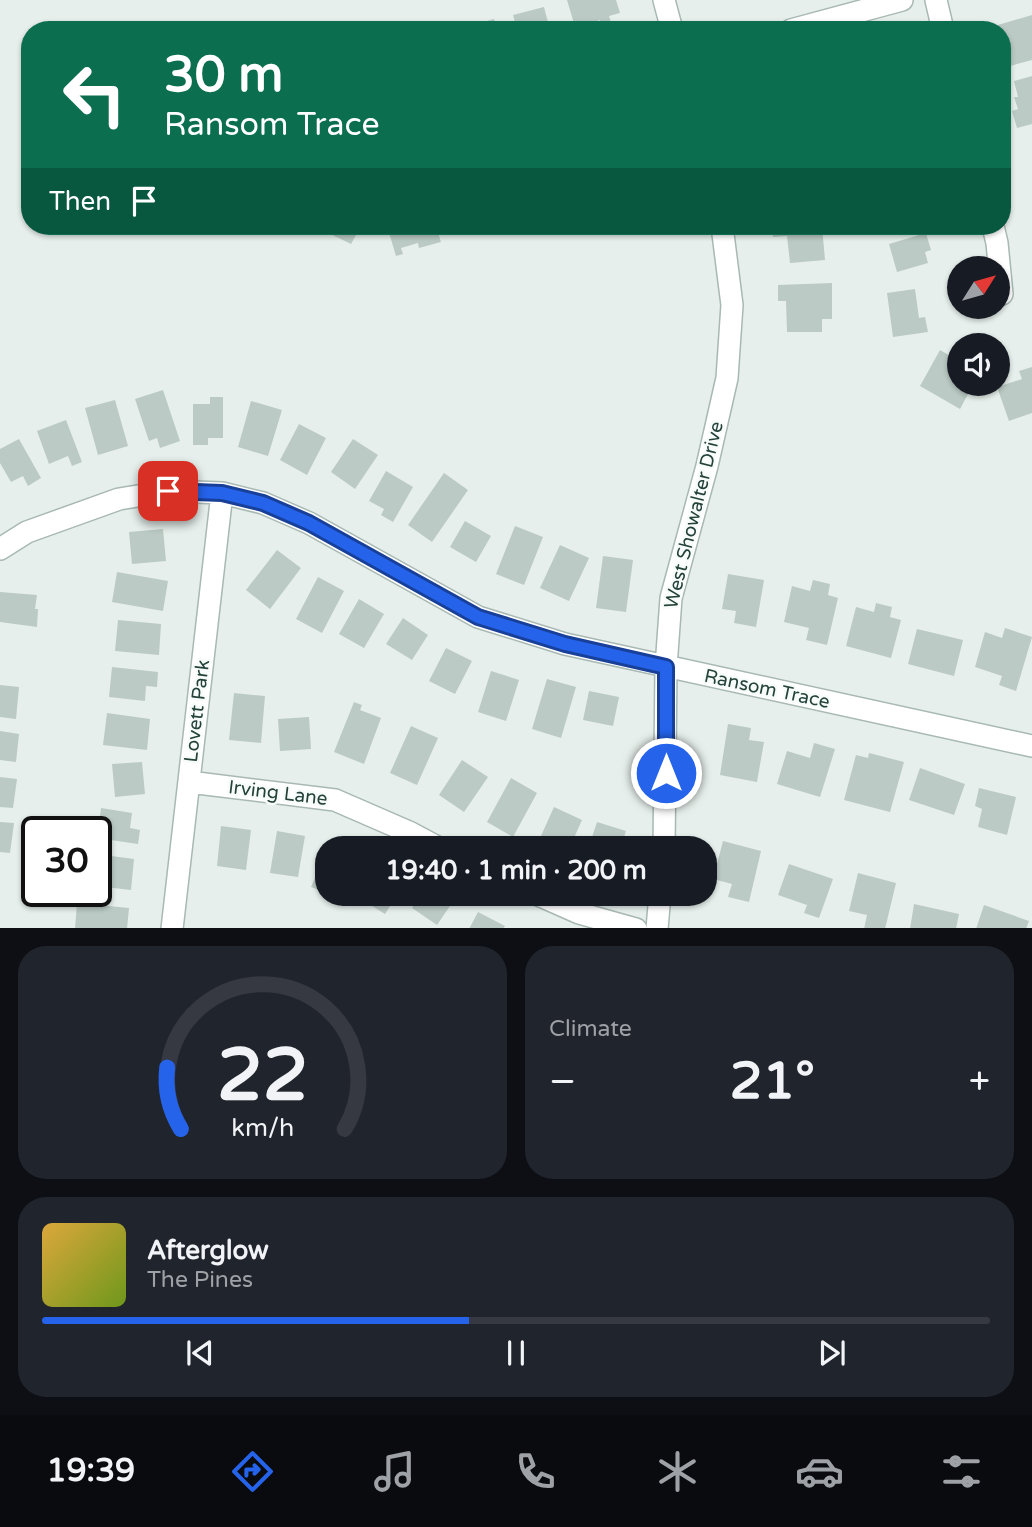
<!DOCTYPE html>
<html lang="en">
<head>
<meta charset="utf-8">
<style>
	:root { --surface:#171b24; --page:#20242c; --text:#f1f3f6; --muted:#9ea1a6; --line:#363941; --accent:#2563eb }
	body { margin:0; font-family:"Varela Round",sans-serif; background:var(--page); color:var(--text); height:100vh; display:flex; flex-direction:column; font-size:26px; white-space:nowrap }
	* { box-sizing:border-box; margin:0 }
	p { font-size:23px; color:var(--muted) }
	.icon { flex:none; width:38px; height:38px; fill:none; stroke:currentColor; stroke-width:2; stroke-linecap:round; stroke-linejoin:round }
	.map { position:relative; height:928px; overflow:hidden }
	.drawer { display:flex; flex-direction:column; gap:18px; padding:18px; background:#0d0f14; flex:1 }
	.drawer>* { flex:none }
	.banner { position:absolute; left:21px; top:21px; width:990px; height:214px; border-radius:28px; box-shadow:0 2px 5px #0004; background:#0b6e4f; color:#fff; overflow:hidden }
	.needle { width:46px; rotate:53deg }
	.tools { position:absolute; left:947px; top:256px; display:grid; gap:14px }
	.tools a { display:grid; place-items:center; width:63px; height:63px; border-radius:50%; background:var(--surface); box-shadow:0 2px 5px #0004; font-size:35px }
	.speed { position:absolute; left:21px; top:816px; display:flex; gap:14px; font-size:35px; font-weight:700; text-align:center }
	.speed>* { display:grid; place-content:center; width:91px; height:91px; border-radius:50%; background:var(--surface); box-shadow:0 2px 5px #0004; line-height:1 }
	.speed .limit { border:4px solid #111; border-radius:10px; background:#fff; color:#111 }
	.pin { position:absolute; display:grid; place-items:center; width:60px; height:60px; color:#fff; margin:-30px; border-radius:14px; box-shadow:0 4px 10px #0006 }
	.me { position:absolute; width:77px; margin:-38px; rotate:0deg; stroke-linejoin:round; filter:drop-shadow(0 0 5px #0008) }
	.turn { display:flex; align-items:center; gap:24px; height:147px; padding:0 28px; font-size:32px }
	.turn .icon { width:91px; height:91px; stroke-width:2.5 }
	.turn b { display:block; font-size:49px; line-height:60px }
	.then { display:flex; align-items:center; height:66px; padding:0 28px; background:#0003; gap:14px; font-size:26px }
	.big { font-size:52px; font-weight:800; line-height:1.1 }
	.drawer .card { flex:1; display:flex; flex-direction:column; justify-content:center; gap:10px; min-width:0; padding:0 24px; border-radius:28px; background:var(--page) }
	.drawer .dial { align-items:center; gap:0 }
	.dial svg { height:182px; overflow:visible; fill:none; stroke:var(--line); stroke-width:7; stroke-linecap:round; text-anchor:middle }
	.dial text { fill:var(--text); stroke:none }
	.song { display:flex; align-items:center; gap:21px }
	.cover { width:84px; height:84px; border-radius:10px; background:linear-gradient(135deg,hsl(40 70% 55%),hsl(80 70% 35%)) }
	.played { height:7px; border-radius:4px; background:linear-gradient(90deg,var(--accent) 45%,var(--line) 45%) }
	.keys { display:flex; justify-content:space-around; direction:ltr }
	.heat { display:flex; justify-content:space-between; align-items:center; font-size:38px; direction:ltr }
	.drawer .tiles { flex:1; display:grid; gap:18px; grid-template-columns:1fr 1fr }
	.card:last-child { grid-column:span 2 }
	.trip { position:absolute; left:315px; top:836px; width:402px; height:70px; border-radius:28px; background:var(--surface); box-shadow:0 2px 5px #0004; font-weight:800; line-height:70px; text-align:center }
	.menu { display:flex; height:112px; justify-content:space-around; align-items:center; background:#090b0e; color:var(--muted) }
	.menu .icon { width:49px; height:49px }
	.menu .on { color:var(--accent) }
	.menu b { font-size:32px; color:var(--text) }
	.map>svg:first-child { display:block }
	.building { fill:#bbcac4 }
	.lines { fill:none; stroke-linecap:round; stroke-linejoin:round }
	.minor-casing { stroke:#a8b8b2; stroke-width:24 }
	.minor { stroke:#fff; stroke-width:21 }
	.route-casing { stroke:#184099; stroke-width:18 }
	.route { stroke:#2563eb; stroke-width:12 }
	.labels { text-anchor:middle; dominant-baseline:central; stroke-width:5; stroke-linejoin:round; paint-order:stroke }
	.street-label { font-size:19px; fill:#24423a; stroke:#f7fbf9 }
</style>
</head>
<body>
<div class="map">
<svg width="1032" height="929" viewBox="0 0 1032 929">
	<rect width="100%" height="100%" fill="#e6efeb"/>
	<path class="building" d="M567,0H616L620,13L609,16L611,22L601,24L600,20L590,23L592,30H576Z
		M544,7L550,30H517L513,15Z
		M1032,15V60L1010,66L1003,42V30H999L998,25Z
		M494,19L497,30H458V29Z
		M1032,76V124L1017,128L1012,111L1018,109L1014,97H1018L1014,81Z
		M314,226H361L351,244Z
		M387,226H436L441,242L419,248L418,243L401,248L403,254L396,256Z
		M772,226H822L825,260L790,263L787,236L773,237Z
		M926,233L931,250L925,252L928,263L897,272L889,244Z
		M832,283V319H822V332H787L786,301H778V285Z
		M915,289L919,318L925,317L928,332L893,337L887,293Z
		M940,350L959,361L957,366L959,383H974L960,409L920,386Z
		M1032,367V413L1009,421L997,387L1022,379L1019,371Z
		M163,390L180,441L160,448L157,438L149,441L135,399Z
		M210,397H223V438H208V445H193V404H210Z
		M115,400L128,446L98,455L85,408Z
		M251,401L282,410L268,456L238,447Z
		M66,420L82,462L72,466L68,456L49,464L37,431Z
		M299,424L326,438L307,475L280,460Z
		M19,439L41,478L28,486L23,476L11,482L0,463V449Z
		M353,439L378,455L355,489L331,472Z
		M386,471L413,487L393,522L381,515L384,509L369,501Z
		M444,473L468,490L432,542L408,525Z
		M465,521L491,536L476,562L450,547Z
		M515,526L543,537L524,585L496,574Z
		M163,529L166,561L132,564L129,532Z
		M560,545L589,558L569,601L540,588Z
		M277,550L301,568L270,609L246,590Z
		M603,556L633,560L626,612L596,608Z
		M117,572L168,581L163,611L112,602Z
		M728,574L764,580L756,627L734,623L736,611L722,609Z
		M318,577L344,591L322,633L296,619Z
		M813,580L830,584L828,595L838,598L827,645L806,640L809,628L784,622L792,586L810,591Z
		M0,592L37,595L35,609H38L37,627L0,622Z
		M359,599L384,614L364,648L339,634Z
		M876,603L892,607L890,617L901,620L891,658L846,646L856,607L874,612Z
		M403,618L428,635L412,660L386,644Z
		M118,620L161,624L159,655L115,651Z
		M1005,628L1032,637L1016,691L999,685L1002,676L975,667L985,632L1002,638Z
		M917,629L963,640L954,676L908,664Z
		M446,648L472,661L455,694L429,681Z
		M112,667L158,672L157,687L146,686L145,701L109,697Z
		M491,671L519,680L506,721L478,712Z
		M547,679L576,687L561,738L532,729Z
		M0,685L19,687L16,719L0,717Z
		M589,691L619,697L613,726L583,720Z
		M234,693L265,696L261,743L229,740Z
		M354,702L362,705L360,710L381,718L364,764L334,752Z
		M107,713L150,719L147,750L103,745Z
		M309,717L311,749L280,751L278,719Z
		M728,724L751,728L749,740L764,742L757,782L720,775Z
		M411,726L438,738L417,785L390,773Z
		M0,731L19,734L16,762L0,760Z
		M814,743L835,749L820,797L777,784L787,751L810,758Z
		M869,753L904,762L890,812L844,800L856,755L868,758Z
		M462,760L488,777L464,812L439,795Z
		M142,762L145,794L115,797L112,764Z
		M920,768L965,784L954,815L909,800Z
		M0,777L17,779L13,808L0,807Z
		M511,778L537,793L513,837L487,822Z
		M979,788L1016,797L1007,835L978,827L982,809L975,806Z
		M554,807L582,820L569,849L536,847Z
		M101,808L132,813L130,828L140,830L138,844L97,838Z
		M0,822L14,823L10,853L0,852Z
		M597,822L626,831L620,849H588Z
		M221,826L251,830L246,870L217,866Z
		M277,831L305,836L298,877L270,873Z
		M331,840L353,849H327V893L311,887Z
		M723,841L761,851L749,902L728,897L732,884L713,879Z
		M96,854L134,859L131,890L96,886Z
		M789,864L833,879L819,918L804,913L807,905L778,895Z
		M858,873L896,883L885,929H864L867,915L849,911Z
		M361,894H398L385,914L359,898Z
		M421,894H445L454,900L437,925L412,908Z
		M77,903L129,908L127,929H75Z
		M914,904L959,914L956,929H910Z
		M984,905L1029,921L1026,929H976Z
		M478,912L505,926L503,929H469Z"/>
	<g class="lines">
		<g class="minor-casing">
			<path id="minor" d="M664,0L672,30
				M936,0L943,30
				M791,30L902,0
				M993,226L997,243L1002,294
				M0,549L27,532L119,499L168,491L222,493L263,503L309,523L478,617L565,644L1032,746
				M189,782L335,800L411,833L441,849
				M664,849L666,667L671,598L707,466L727,378L732,305L722,226
				M536,894L579,913L636,929
				M172,929L222,493
				M657,929L660,894"/>
		</g>
		<use href="#minor" class="minor"/>
	</g>
	<g class="lines">
		<g class="route-casing">
			<path id="route" d="M168,491L222,493L263,503L309,523L478,617L565,644L666,667V773"/>
		</g>
		<use href="#route" class="route"/>
	</g>
	<g class="labels">
		<g class="street-label">
			<text transform="translate(694 515) rotate(-76)">West Showalter Drive</text>
			<text transform="translate(767 689) rotate(12)">Ransom Trace</text>
			<text transform="translate(197 711) rotate(-83)">Lovett Park</text>
			<text transform="translate(278 793) rotate(7)">Irving Lane</text>
		</g>
	</g>
</svg>
<div class="tools">
<a><svg class="needle" viewBox="-14 -14 28 28"><path d="M0-13l5 13h-10z" fill="#e53935"/><path d="M0 13l5-13h-10z" fill="#9ea1a6"/></svg></a>
<a><svg class="icon" aria-label="sound" viewBox="0 0 24 24"><path d="M4 9h4l5-4v14l-5-4H4zM17 9q2 3 0 6"/></svg></a>
</div>
<div class="speed"><div class="limit">30</div></div>
<div class="pin" style="left:168px;top:491px;background:#d93025"><svg class="icon" aria-label="arrive" viewBox="0 0 24 24"><path d="M6 21V4h12l-3 4 3 4H6"/></svg></div>
<svg class="me" style="left:666px;top:773px" viewBox="-20 -20 40 40"><circle r="17" fill="#2563eb" stroke="#fff" stroke-width="3"/><path d="M0-11L8 9 0 5-8 9z" fill="#fff"/></svg>
<div class="trip">19:40 · 1 min · 200 m</div>
<div class="banner">
<div class="turn"><svg class="icon" aria-label="left" viewBox="0 0 24 24"><path d="M17 20v-9H6M10 6l-5 5 5 5"/></svg><div><b>30 m</b>Ransom Trace</div></div>
<div class="then">Then<svg class="icon" aria-label="arrive" viewBox="0 0 24 24"><path d="M6 21V4h12l-3 4 3 4H6"/></svg></div>
</div>
</div>
<section class="drawer">
<div class="tiles">
<div class="card dial"><svg viewBox="0 0 100 80">
<path d="M14 69A42 42 0 1 1 86 69"/>
<path d="M14 69A42 42 0 0 1 8 42" stroke="#2563eb"/>
<text x="50" y="56" font-size="32" font-weight="700">22</text>
<text x="50" y="72" font-size="11">km/h</text>
</svg></div>
<div class="card"><p>Climate</p>
<div class="heat"><a>−</a><b class="big">21°</b><a>+</a></div>
</div>
<div class="card">
<div class="song"><i class="cover"></i><div><b>Afterglow</b><p>The Pines</p></div></div>
<div class="played"></div>
<div class="keys"><svg class="icon" aria-label="previous" viewBox="0 0 24 24"><path d="M18 5L8 12l10 7zM5 5v14"/></svg><svg class="icon" aria-label="pause" viewBox="0 0 24 24"><path d="M8 5v14M16 5v14"/></svg><svg class="icon" aria-label="next" viewBox="0 0 24 24"><path d="M6 5l10 7-10 7zM19 5v14"/></svg></div>
</div>
</div>
</section>
<nav class="menu">
<b>19:39</b>
<svg class="icon on" aria-label="directions" viewBox="0 0 24 24"><path d="M12 3l9 9-9 9-9-9zM9 14v-3h6M13 9l2 2-2 2"/></svg>
<svg class="icon" aria-label="music" viewBox="0 0 24 24"><path d="M9 18V5l10-2v13"/><circle cx="6" cy="18" r="3"/><circle cx="16" cy="16" r="3"/></svg>
<svg class="icon" aria-label="phone" viewBox="0 0 24 24"><path d="M5 4h4l2 5-3 2q2 4 5 5l2-3 5 2v4C11 20 4 13 5 4z"/></svg>
<svg class="icon" aria-label="climate" viewBox="0 0 24 24"><path d="M12 3v18M4 7l16 10M4 17L20 7"/></svg>
<svg class="icon" aria-label="car" viewBox="0 0 24 24"><path d="M5 17H2v-5l4-1 3-4h7l3 4 3 1v5h-3M9 17h6M6 11h13"/><circle cx="7" cy="17" r="2"/><circle cx="17" cy="17" r="2"/></svg>
<svg class="icon" aria-label="filters" viewBox="0 0 24 24"><path d="M4 7h16M4 17h16"/><circle cx="9" cy="7" r="2"/><circle cx="15" cy="17" r="2"/></svg>
</nav>
</body>
</html>
